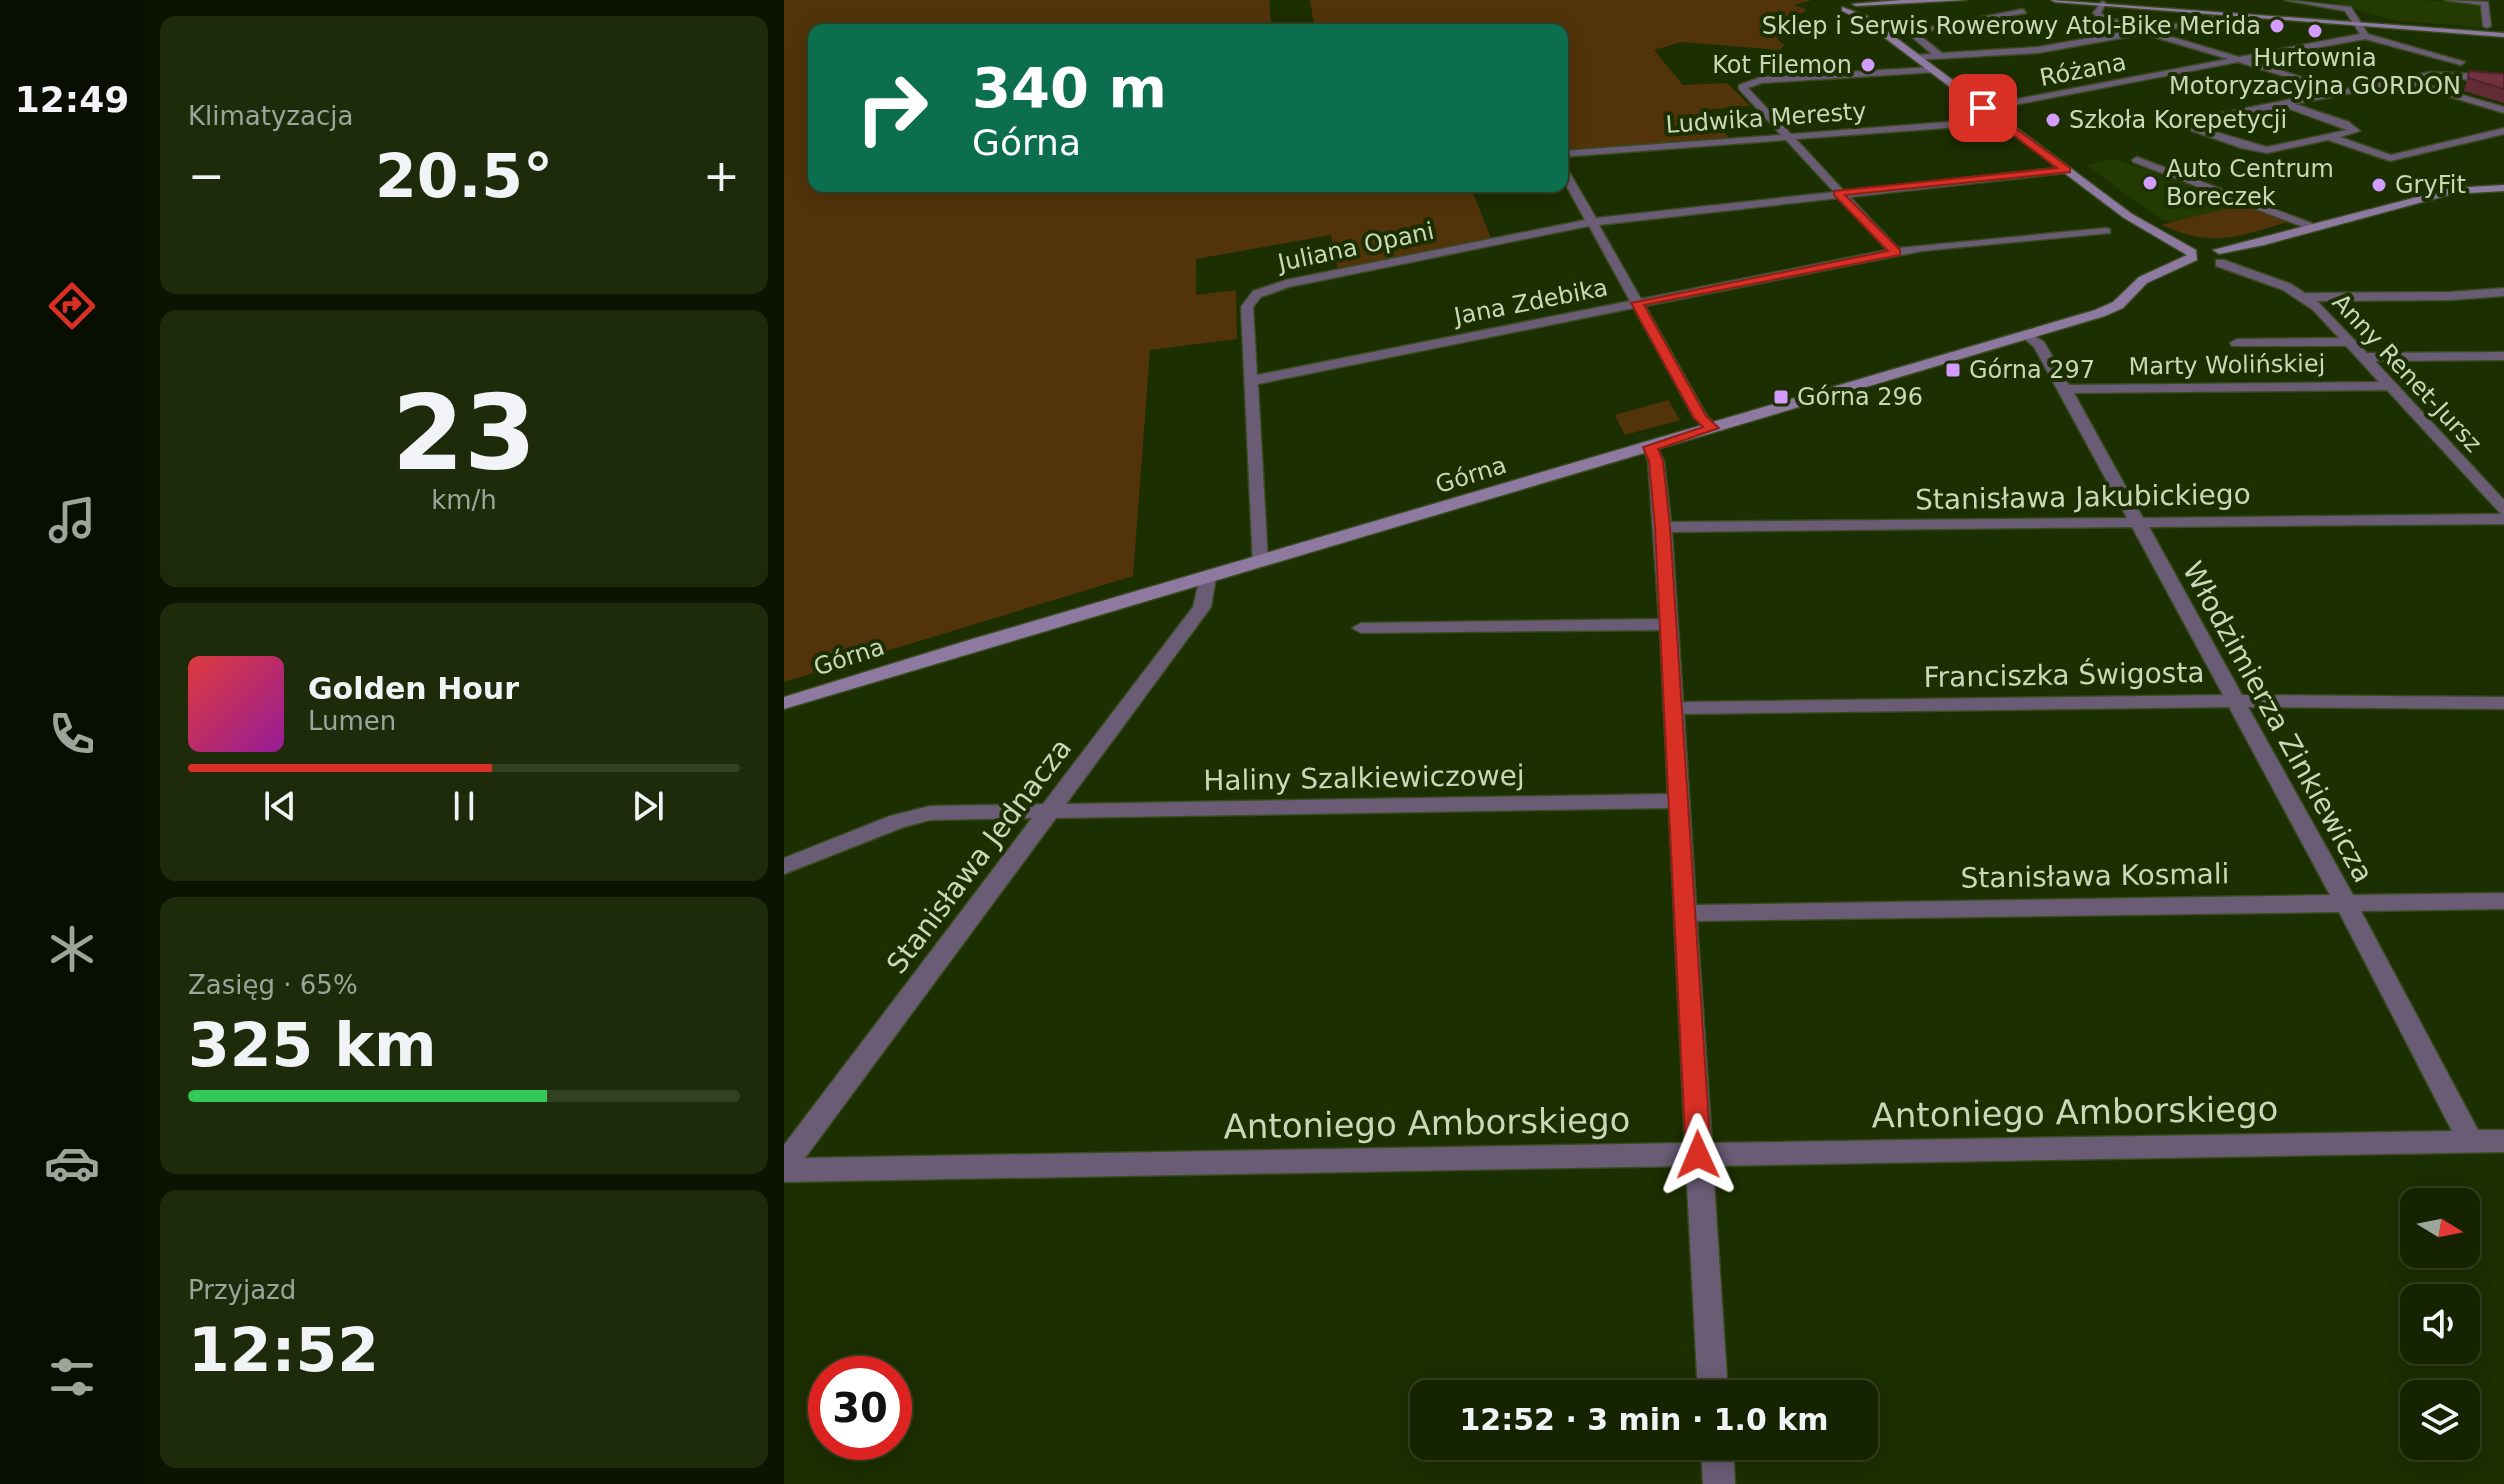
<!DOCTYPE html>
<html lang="pl">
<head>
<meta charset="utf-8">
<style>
	:root { --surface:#152300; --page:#1e2b0a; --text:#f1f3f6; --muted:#9da499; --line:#344022; --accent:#d93025 }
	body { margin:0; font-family:"DejaVu Sans",sans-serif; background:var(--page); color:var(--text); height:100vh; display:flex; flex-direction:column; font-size:30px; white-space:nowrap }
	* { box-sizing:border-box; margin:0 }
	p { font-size:26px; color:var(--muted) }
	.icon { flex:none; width:44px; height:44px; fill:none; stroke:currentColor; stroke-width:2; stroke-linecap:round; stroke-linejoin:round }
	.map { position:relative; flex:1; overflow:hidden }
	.details { display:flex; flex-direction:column; gap:16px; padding:16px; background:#0c1300; width:640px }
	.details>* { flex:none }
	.top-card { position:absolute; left:24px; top:24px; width:760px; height:168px; border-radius:16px; box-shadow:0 4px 20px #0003,0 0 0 2px var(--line); background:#0b6e4f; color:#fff; overflow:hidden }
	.needle { width:52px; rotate:100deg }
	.controls { position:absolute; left:1616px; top:1188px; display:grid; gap:16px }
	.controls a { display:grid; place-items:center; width:80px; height:80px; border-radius:16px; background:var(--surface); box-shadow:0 4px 20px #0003,0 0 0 2px var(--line); font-size:40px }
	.speed { position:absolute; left:24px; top:1356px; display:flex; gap:16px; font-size:40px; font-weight:700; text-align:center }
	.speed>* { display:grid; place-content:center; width:104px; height:104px; border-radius:50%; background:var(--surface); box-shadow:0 4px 20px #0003,0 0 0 2px var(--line); line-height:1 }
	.speed .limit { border:12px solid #d22; background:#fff; color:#111 }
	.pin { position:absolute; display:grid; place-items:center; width:68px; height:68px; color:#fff; margin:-34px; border-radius:16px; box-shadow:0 4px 12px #0006 }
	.me { position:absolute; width:88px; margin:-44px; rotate:359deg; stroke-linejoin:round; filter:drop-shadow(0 0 6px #0008) }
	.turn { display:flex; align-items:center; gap:28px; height:168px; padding:0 32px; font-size:36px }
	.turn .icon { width:104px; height:104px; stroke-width:2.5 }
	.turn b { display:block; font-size:56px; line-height:68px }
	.big { font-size:60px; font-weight:700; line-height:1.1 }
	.details .tile { flex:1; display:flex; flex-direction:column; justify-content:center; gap:12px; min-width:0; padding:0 28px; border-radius:16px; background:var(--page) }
	.details .dial { align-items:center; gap:0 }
	.dial b { font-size:104px; line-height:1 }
	.song { display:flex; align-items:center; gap:24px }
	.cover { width:96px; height:96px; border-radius:12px; background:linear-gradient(135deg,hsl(0 70% 55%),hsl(300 70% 35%)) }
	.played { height:8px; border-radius:4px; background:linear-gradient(90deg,var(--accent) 55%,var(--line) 55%) }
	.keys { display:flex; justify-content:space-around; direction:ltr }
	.heat { display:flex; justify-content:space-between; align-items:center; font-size:44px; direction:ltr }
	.charge { height:12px; border-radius:6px; background:linear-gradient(90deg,#34c759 65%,var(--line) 0) }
	.trip { position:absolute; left:626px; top:1380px; width:468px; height:80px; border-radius:16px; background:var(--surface); box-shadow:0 4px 20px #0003,0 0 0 2px var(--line); font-weight:700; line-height:80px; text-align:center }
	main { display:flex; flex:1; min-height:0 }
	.menu { display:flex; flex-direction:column; width:144px; justify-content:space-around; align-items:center; background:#080e00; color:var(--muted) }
	.menu .icon { width:56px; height:56px }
	.menu .active { color:var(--accent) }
	.menu b { font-size:36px; color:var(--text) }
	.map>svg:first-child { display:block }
	.built { fill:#243a03 }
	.green { fill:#53340a }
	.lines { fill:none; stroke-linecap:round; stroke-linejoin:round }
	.street-casing { stroke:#384a1e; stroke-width:3 }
	.secondary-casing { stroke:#384a1e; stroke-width:3 }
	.street { fill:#695c74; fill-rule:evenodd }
	.secondary { fill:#8e79a0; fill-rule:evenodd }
	.wall { fill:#632b36 }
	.building { fill:#73323f; stroke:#50232c; stroke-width:2 }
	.route { fill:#d93025; stroke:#8d1f18; stroke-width:2 }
	.poi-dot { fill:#d39cfc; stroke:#1c2f00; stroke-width:3 }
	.labels { text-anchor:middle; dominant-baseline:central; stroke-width:8; stroke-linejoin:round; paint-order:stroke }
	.far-poi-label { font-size:24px; fill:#c8d8b9; stroke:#1c2f00; text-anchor:start }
	.far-street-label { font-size:24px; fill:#c8d8b9; stroke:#1c2f00 }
	.street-label { font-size:28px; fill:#c8d8b9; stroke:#1c2f00 }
	.near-street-label { font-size:34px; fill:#c8d8b9; stroke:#1c2f00 }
</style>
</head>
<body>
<main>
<nav class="menu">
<b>12:49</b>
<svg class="icon active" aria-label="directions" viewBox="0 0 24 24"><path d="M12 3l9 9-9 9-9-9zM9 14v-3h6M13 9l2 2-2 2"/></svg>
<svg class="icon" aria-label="music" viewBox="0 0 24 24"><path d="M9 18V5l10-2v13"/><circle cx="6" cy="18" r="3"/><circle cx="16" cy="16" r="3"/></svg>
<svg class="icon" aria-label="phone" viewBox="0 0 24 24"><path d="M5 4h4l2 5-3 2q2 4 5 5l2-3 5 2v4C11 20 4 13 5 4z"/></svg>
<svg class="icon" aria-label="climate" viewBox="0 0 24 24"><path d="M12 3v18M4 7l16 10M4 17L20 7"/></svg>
<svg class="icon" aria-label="car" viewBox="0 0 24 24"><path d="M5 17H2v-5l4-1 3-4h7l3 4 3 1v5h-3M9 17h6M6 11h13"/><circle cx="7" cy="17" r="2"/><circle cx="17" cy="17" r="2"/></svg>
<svg class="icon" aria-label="filters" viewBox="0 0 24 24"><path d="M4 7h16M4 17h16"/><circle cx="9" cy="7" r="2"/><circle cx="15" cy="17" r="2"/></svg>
</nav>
<section class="details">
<div class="tile"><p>Klimatyzacja</p>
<div class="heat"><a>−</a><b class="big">20.5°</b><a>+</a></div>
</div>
<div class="tile dial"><b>23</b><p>km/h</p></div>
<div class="tile">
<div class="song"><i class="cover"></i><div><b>Golden Hour</b><p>Lumen</p></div></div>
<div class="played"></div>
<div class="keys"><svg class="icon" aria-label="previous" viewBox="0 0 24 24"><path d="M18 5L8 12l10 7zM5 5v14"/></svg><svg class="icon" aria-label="pause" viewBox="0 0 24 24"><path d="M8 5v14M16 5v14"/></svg><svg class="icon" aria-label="next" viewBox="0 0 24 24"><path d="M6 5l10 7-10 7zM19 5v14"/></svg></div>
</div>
<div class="tile"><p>Zasięg · 65%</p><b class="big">325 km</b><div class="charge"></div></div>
<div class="tile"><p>Przyjazd</p><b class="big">12:52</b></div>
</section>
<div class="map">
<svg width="1720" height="1484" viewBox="0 0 1720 1484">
	<rect width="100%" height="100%" fill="#1c2f00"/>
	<path class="built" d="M1543,0H1636L1698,4V22L1696,27L1607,20Z
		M1329,159L1363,170L1457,205L1387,223L1373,217L1302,165Z"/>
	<path class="green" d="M0,0H485L488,30H30V186H686L707,238L554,270L547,235L412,259V295L452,290L453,339L366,350L349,576L0,682Z
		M526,0H1028L1009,5L1022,9L1019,13L1003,15L1016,26L993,39L1000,45L996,50L897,42L870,50L899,85L943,83L966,106L921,110L945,138L788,151L778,149V30H531Z
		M1457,205L1504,222C1452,237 1429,248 1377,225Z
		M884,400L896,420L841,435L831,415Z"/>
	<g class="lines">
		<g class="street-casing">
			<path id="street" d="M1501,0L1567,7L1584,34L1681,62L1677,65L1581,39L1465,60L1557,90L1646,72L1720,75V81L1646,78L1630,81L1720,107V113L1620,83L1511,104L1565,122L1576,131L1556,137L1607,155L1720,128V134L1606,161L1544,140L1483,153L1457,148L1394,126L1397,121L1548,91L1454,62L1199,111L1196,106L1444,59L1360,34L1254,53L1132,60L1129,55L1148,54L1122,32L1239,9L1242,13L1133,33L1158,53L1254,47L1350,30L1315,20L1309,13L1318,1L1322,3L1317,13L1321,16L1361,29L1443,15L1440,19L1371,32L1455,57L1576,34L1561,11ZM1500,107L1563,130L1483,147L1408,125Z
				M1661,0L1704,2L1707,26L1703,28L1699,26L1697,5Z
				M1149,67L1152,72L978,83L964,88L1007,134L1189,120L1194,123L1189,126L1012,139L1060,191L1282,167L1287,170L1282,173L1066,197L1114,248L1322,228L1326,229V233L1138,251L861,306L923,416L935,428L928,432L910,418L850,308L474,384L484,562L481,566H469L457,307L469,291L502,280L801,220L778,178V165L783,168L812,218L1050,192L1002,140L778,157V151L997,135L955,89V85L977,77ZM1055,198L1103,250L857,299L815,225ZM805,226L846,301L473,375L469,307L477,297L505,287Z
				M1353,157L1535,226L1537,228L1527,230L1349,162L1348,160Z
				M1432,260H1440L1507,284L1521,293L1667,292L1720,288V296L1667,300L1533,301L1583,353L1720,352V360L1591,361L1720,500V524L1365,527L1458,695L1720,697V709L1464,707L1569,895L1720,893V909L1577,911L1694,1130H1720V1152L929,1166L944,1394H914L902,1166L0,1182V1145L248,818L146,820L120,827L0,874V858L106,816L146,806L259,804L409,607L417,573L423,572L432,577L427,607L282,804L884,794L876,630L577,633L568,628L577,623L875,619L864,461L858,447L866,442L871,444L880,461L887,522L1343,518L1250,347L1236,335L1243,331L1260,342L1285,385L1595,382L1562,346H1448L1446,343L1453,339L1555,338L1529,310L1499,290L1432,266ZM1603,390L1717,514L1359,518L1290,393ZM1348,527L1439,695L899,702L888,532ZM1445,707L1546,895L912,905L900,714ZM885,808L901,1143L21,1158L272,818ZM1555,912L1668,1131L928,1143L913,921Z
				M917,1446H949L951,1484H919Z"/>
		</g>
		<g class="secondary-casing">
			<path id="secondary" d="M1117,0H1182L1072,6L1068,4Z
				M1267,0L1720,33V37L1271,2Z
				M1058,7L1083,16L1348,214L1412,250L1413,260L1363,283L1339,308L1321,316L0,709V697L185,640L1311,310L1329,302L1355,277L1403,255L1340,218L1077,20L1058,11Z
				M1720,185V191L1668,194L1480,245L1435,254L1429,250L1668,188Z"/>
		</g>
		<use href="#street" class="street"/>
		<use href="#secondary" class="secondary"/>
	</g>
	<path class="wall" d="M1685,71L1720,74V103L1680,91Z"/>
	<path class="building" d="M1685,71L1720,74V89L1684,78Z"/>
	<path class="route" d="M1196,107H1202L1286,168V172L1061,195L1116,250V255L860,305L922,416L935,428L874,449L879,461L886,527L927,1155L923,1162L914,1165L906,1162L902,1155L871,527L865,461L859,447L919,427L910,418L847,303L1104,251L1050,195V191L1273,168L1196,110Z"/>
	<g class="poi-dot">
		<circle cx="1493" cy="26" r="8"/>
		<circle cx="1531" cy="31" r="8"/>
		<circle cx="1084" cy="65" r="8"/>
		<circle cx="1269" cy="120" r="8"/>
		<circle cx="1366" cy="183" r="8"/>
		<circle cx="1595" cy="185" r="8"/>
		<rect x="1161" y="362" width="16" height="16" rx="4"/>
		<rect x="989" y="389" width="16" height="16" rx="4"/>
	</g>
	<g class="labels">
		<g class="far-poi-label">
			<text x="1477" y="26" text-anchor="end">Sklep i Serwis Rowerowy Atol-Bike Merida</text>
			<text x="1531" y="58" text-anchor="middle">Hurtownia<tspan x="1531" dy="28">Motoryzacyjna GORDON</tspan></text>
			<text x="1068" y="65" text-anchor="end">Kot Filemon</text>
			<text x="1285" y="120">Szkoła Korepetycji</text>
			<text x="1382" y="169">Auto Centrum<tspan x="1382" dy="28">Boreczek</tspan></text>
			<text x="1611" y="185">GryFit</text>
			<text x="1185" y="370">Górna 297</text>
			<text x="1013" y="397">Górna 296</text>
		</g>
		<g class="far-street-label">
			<text transform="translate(1299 70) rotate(-11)">Różana</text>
			<text transform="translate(982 118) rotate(-4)">Ludwika Meresty</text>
			<text transform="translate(572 247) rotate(-12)">Juliana Opani</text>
			<text transform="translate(747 302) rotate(-11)">Jana Zdebika</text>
			<text transform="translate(1443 365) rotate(-1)">Marty Wolińskiej</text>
			<text transform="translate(1623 373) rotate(47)">Anny Renet-Jursz</text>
			<text transform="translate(687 475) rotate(-17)">Górna</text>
			<text transform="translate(65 657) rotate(-18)">Górna</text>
		</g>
		<g class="street-label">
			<text transform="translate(1299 497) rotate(-1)">Stanisława Jakubickiego</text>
			<text transform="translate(1280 675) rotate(-1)">Franciszka Świgosta</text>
			<text transform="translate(1494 722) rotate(61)">Włodzimierza Zinkiewicza</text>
			<text transform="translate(580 778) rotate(-1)">Haliny Szalkiewiczowej</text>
			<text transform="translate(195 856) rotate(-53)">Stanisława Jednacza</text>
			<text transform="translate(1311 876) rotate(-1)">Stanisława Kosmali</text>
		</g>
		<g class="near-street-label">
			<text transform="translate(1291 1112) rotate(-1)">Antoniego Amborskiego</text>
			<text transform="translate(643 1123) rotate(-1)">Antoniego Amborskiego</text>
		</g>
	</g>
</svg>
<div class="controls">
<a><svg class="needle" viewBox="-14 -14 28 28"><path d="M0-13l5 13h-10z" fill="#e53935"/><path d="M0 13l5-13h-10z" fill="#9da499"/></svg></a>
<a><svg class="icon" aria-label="sound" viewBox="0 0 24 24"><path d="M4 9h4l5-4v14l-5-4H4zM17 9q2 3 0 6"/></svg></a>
<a><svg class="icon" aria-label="layers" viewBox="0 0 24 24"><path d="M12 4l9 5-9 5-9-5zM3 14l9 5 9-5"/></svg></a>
</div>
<div class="speed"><div class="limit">30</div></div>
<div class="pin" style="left:1199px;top:108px;background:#d93025"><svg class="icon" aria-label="arrive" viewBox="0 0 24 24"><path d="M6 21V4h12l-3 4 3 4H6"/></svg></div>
<svg class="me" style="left:914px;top:1155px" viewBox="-20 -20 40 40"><path d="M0-17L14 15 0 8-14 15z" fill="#d93025" stroke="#fff" stroke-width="4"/></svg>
<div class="trip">12:52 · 3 min · 1.0 km</div>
<div class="top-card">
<div class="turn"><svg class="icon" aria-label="right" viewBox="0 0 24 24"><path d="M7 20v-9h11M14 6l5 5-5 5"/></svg><div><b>340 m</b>Górna</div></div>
</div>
</div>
</main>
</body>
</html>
